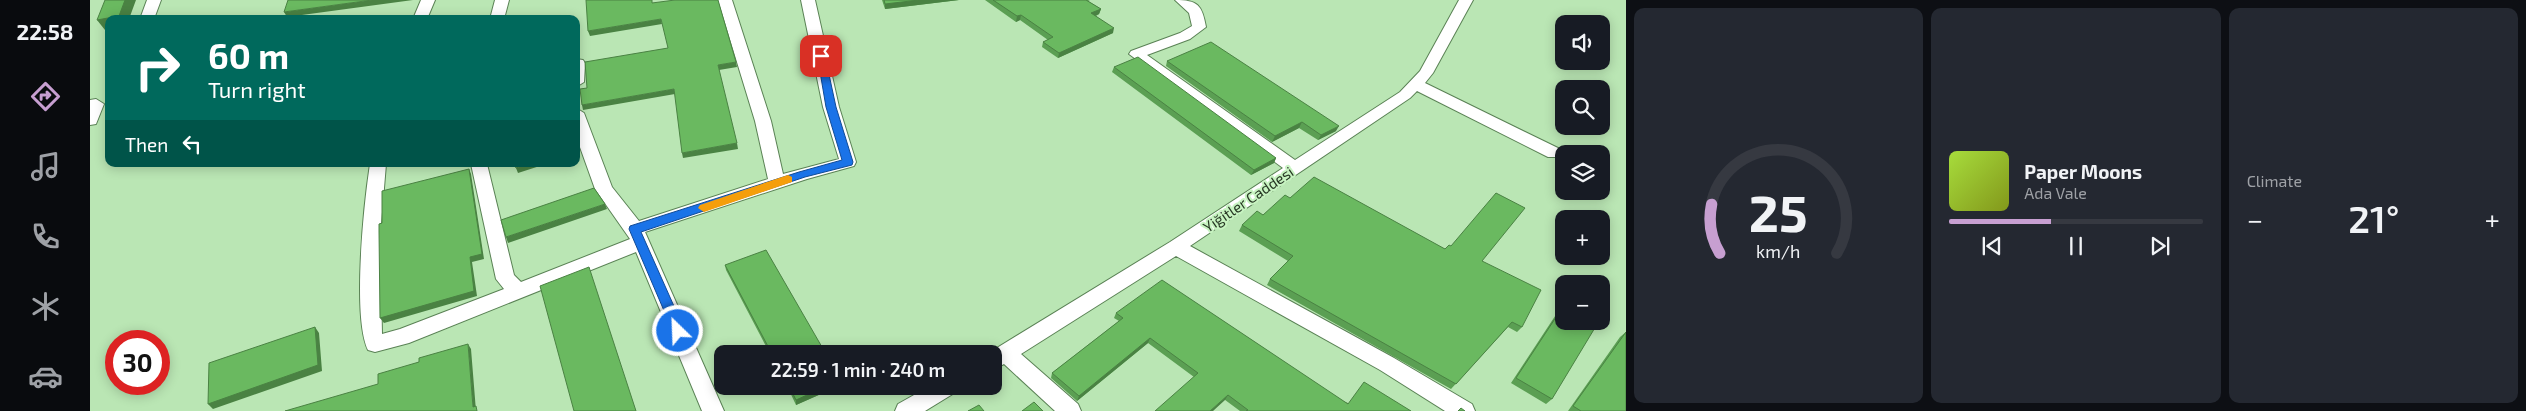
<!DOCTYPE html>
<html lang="en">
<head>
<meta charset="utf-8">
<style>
	:root { --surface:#171b24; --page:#242831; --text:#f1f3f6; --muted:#9ea1a6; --line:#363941; --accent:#c79fd1 }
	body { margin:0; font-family:"Exo 2",sans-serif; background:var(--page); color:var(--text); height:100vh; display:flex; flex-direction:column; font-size:19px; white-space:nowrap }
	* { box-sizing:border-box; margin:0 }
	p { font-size:16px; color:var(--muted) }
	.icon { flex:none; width:28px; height:28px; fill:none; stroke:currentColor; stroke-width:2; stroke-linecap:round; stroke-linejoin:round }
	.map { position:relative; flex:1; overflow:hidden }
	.panel { display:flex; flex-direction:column; gap:8px; padding:8px; background:#0d0f14; width:900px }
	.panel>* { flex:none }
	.top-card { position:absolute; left:15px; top:15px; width:475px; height:152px; border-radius:10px; box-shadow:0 2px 12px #0003; background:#00695c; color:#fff; overflow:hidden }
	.fabs { position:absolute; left:1465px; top:15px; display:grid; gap:10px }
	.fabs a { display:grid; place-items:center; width:55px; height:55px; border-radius:10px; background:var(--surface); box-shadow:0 2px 12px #0003; font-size:25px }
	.speed { position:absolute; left:15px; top:330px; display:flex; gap:10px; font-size:25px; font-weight:700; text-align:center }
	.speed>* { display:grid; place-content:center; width:65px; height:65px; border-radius:50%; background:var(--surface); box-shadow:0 2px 12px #0003; line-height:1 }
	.speed .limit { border:8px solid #d22; background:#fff; color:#111 }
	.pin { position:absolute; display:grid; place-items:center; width:42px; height:42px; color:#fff; margin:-21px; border-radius:10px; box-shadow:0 2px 8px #0006 }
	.me { position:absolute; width:55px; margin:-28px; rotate:336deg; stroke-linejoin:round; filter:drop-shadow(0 0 4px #0008) }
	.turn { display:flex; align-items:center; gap:18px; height:105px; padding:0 20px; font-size:22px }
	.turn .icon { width:65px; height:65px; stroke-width:2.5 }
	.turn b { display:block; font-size:35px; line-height:42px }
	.then { display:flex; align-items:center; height:48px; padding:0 20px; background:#0003; gap:10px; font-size:19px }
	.big { font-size:38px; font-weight:600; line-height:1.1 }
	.panel .widget { flex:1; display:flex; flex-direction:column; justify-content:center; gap:8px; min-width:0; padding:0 18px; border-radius:10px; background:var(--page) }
	.panel .dial { align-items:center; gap:0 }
	.dial svg { height:130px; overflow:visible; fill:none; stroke:var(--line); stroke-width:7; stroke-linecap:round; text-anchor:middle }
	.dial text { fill:var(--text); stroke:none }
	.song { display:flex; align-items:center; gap:15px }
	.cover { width:60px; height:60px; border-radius:8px; background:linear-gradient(135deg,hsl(80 70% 55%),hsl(70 70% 35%)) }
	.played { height:5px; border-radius:2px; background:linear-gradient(90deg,var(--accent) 40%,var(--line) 40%) }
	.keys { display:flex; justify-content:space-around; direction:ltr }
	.heat { display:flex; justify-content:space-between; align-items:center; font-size:28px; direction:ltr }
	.panel .tiles { flex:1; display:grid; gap:8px; grid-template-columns:repeat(3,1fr) }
	.trip { position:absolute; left:624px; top:345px; width:288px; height:50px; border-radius:10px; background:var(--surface); box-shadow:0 2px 12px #0003; font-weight:600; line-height:50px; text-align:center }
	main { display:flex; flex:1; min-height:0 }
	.tab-bar { display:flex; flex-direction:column; width:90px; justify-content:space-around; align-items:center; background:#090b0e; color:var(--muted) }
	.tab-bar .icon { width:35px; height:35px }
	.tab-bar .selected { color:var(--accent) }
	.tab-bar b { font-size:22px; color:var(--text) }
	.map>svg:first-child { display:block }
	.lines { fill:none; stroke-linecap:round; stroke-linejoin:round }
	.minor-casing { stroke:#5a8255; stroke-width:2 }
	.minor { fill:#fff; fill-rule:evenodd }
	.wall { fill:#5b9f53 }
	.shaded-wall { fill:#4a8243 }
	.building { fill:#6ab960; stroke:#4a8243 }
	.route { fill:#1a73e8; stroke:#114b97 }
	.slow { fill:#f59e0b }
	.labels { text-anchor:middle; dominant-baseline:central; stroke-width:4; stroke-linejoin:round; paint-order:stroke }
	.street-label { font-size:15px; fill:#273824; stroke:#c7f3c1 }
</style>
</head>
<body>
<main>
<nav class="tab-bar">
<b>22:58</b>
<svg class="icon selected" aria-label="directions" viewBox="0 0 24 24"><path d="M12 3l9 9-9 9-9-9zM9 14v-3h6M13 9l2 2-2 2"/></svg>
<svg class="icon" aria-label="music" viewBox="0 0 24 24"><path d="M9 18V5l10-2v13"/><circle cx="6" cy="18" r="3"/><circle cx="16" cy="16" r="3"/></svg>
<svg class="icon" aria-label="phone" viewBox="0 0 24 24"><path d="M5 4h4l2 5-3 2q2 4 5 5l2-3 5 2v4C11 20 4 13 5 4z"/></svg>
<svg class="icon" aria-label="climate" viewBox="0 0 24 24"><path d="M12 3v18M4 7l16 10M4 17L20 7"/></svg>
<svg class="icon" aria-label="car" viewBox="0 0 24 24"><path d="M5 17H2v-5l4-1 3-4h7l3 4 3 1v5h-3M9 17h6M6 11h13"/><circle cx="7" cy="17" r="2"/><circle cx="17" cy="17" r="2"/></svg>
</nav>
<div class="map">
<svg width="1536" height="411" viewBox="0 0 1536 411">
	<rect width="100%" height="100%" fill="#bae6b4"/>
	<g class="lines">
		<g class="minor-casing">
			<path id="minor" d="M57,0H71L64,19H50Z
				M331,0H345L337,19H323Z
				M405,0H419L414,19H400Z
				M628,0H642L681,121L693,174L749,159L733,107L711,0H725L749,107L766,162L764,166L717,179L555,232L634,411H612L546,252L319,343L285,352L278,350C262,317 274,203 280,164H296L290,236L292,334L310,329L414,289L406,279L381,164H397L424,275L431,282L540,239L505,189L486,136V108L494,113L522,187L549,221L678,179L665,121Z
				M1085,0C1108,0 1112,5 1116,27L1100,39L1057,55L1205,160L1310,92L1330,71L1369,0H1383L1343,73L1335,83L1470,149L1472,153L1470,157H1458L1327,91L1320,98L1100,246L1304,358L1382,404L1385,411H1355L1290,370L1086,256L931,354L988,404L991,411H965L914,364L902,370V354H897L1080,242L1193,168L1039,54L1041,51L1090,33L1102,26L1099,13Z
				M486,59L493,60L495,63L494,82L486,87Z
				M6,99L14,104L6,124L0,125V100Z
				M840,386H869L866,392L835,411H805L808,404Z"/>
		</g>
		<use href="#minor" class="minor"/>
	</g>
	<path class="wall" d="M792,0H869L795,9Z
		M895,0H1000L998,1L1011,9L1009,14L1006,16L1023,33L968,58L952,47L953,42L958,40L930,20L926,22Z
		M1077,61L1246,131L1228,140L1209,128L1182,142L1076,66Z
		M1024,67L1186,158L1184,163L1161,175L1022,72Z
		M1200,198L1392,261L1432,327L1427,332L1418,327L1361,389L1177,285L1180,279L1198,261L1149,231L1152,225L1173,215Z
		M635,265L736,354H680L636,270Z
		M1474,304V321L1462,399L1456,404L1421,383L1471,307Z
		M1026,313L1258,403L1321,411H1150L1058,343L987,401L961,378L962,373L1029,321L1024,318Z
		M1536,332V411H1478L1530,337Z
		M697,386H749L706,405Z"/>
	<path class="shaded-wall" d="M35,0H46L39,19H19V30H15L7,20Z
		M282,0H323L197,17L194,12Z
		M829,0H869L795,9V4Z
		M1011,9L1009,14L1000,18L1001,13Z
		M931,15L930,20L926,22L927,16Z
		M571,19L572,24L500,36L498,31Z
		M1024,28L1023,33L968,58L969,53Z
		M646,62L647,67L629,70L628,65Z
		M584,89L585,94L493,110L492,105Z
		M1212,122L1209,128L1182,142L1185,136Z
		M1249,126L1246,131L1228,140L1231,135Z
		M647,143L648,149L593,158L592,153Z
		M486,147H488L490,152L486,153Z
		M1186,158L1184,163L1161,175L1164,170Z
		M438,164H456L428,173L426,168Z
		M379,169L381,174L394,259L382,262L387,296L294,323L290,318L380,257Z
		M515,204L517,209L418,243L416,237Z
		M225,327L229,333L232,371L123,409L118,404Z
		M1060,338L1058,343L987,401L989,396Z
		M378,344L381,349L386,411L383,407Z
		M737,386H749L706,405V400Z
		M1138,395L1135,400L1123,411H1120Z"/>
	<path class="building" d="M15,0H35L29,16L7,20Z
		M198,0H282L194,12Z
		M496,0H562V3L585,0H628L646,62L628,65L647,143L592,153L584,89L492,105L490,89L497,88L495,62L578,48L571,19L498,31Z
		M794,0H829L795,4Z
		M903,0H996L1011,9L1001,13L1024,28L969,53L953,42L963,37L931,15L927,16Z
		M1121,42L1249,126L1231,135L1212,122L1185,136L1077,61Z
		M1048,57L1186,158L1164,170L1024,67Z
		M424,164H438L426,168Z
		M379,169L392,254L380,257L384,291L290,318L289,231V224L292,223V191Z
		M1224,177L1355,249L1359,245L1361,246L1406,193L1435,208L1392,261L1451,290L1432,327L1422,322L1366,384L1180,279L1203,256L1152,225L1167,211L1173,215L1195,195L1200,198Z
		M504,188L515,204L416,237L411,220Z
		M676,250L736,354H682L635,265Z
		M499,267L546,411H484L450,286Z
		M1072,280L1258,404L1274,382L1321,411H1156L1158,410L1138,395L1120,411H1065L1108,373L1060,338L989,396L962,373L1033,318L1026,313Z
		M1474,305V321H1509L1462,399L1426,378Z
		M225,327L228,365L118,404L119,363Z
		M1536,332V411H1491L1483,406Z
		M378,344L383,407L386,406L387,411H195L288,384V374L329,362V358Z
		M699,386H737L706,400Z
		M944,402L953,411H932Z
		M889,405L894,411H878Z
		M1371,408L1375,411H1368Z"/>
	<path class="route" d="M727,54L735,56L746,107L763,162L762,165L715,177L551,232L595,331L588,336L584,334L539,229L540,226L709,172L752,160L736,107Z"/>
	<path class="slow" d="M698,175L702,177V182L614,212L608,208L610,205Z"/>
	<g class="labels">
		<g class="street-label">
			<text transform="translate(1158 199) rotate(-34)">Yiğitler Caddesi</text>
		</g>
	</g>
</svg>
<div class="fabs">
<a><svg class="icon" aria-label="sound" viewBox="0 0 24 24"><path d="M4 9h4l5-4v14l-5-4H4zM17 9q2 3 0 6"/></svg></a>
<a><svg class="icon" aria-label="search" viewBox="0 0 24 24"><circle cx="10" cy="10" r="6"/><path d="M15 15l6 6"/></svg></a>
<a><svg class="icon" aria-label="layers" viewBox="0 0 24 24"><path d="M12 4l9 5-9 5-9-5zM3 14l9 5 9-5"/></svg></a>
<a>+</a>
<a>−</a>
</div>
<div class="speed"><div class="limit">30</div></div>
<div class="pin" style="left:731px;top:56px;background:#d93025"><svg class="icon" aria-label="arrive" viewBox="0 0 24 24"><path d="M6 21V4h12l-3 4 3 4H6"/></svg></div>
<svg class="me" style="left:588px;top:331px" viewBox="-20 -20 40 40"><circle r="17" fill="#1a73e8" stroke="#fff" stroke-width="3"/><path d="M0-11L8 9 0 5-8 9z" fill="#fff"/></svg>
<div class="trip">22:59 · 1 min · 240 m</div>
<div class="top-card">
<div class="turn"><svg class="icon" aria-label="right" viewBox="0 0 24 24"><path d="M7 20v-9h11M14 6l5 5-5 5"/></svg><div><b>60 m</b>Turn right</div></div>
<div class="then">Then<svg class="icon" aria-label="left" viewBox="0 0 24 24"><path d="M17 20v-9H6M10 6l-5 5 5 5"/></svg></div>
</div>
</div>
<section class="panel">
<div class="tiles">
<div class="widget dial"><svg viewBox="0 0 100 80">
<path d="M14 69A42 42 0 1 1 86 69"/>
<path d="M14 69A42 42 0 0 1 9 39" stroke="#c79fd1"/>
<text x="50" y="56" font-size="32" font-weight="700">25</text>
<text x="50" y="72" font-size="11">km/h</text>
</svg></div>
<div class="widget">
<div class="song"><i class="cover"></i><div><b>Paper Moons</b><p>Ada Vale</p></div></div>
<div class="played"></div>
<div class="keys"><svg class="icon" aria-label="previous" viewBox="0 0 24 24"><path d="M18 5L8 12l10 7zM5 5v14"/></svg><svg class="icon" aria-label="pause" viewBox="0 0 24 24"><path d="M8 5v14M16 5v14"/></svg><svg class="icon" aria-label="next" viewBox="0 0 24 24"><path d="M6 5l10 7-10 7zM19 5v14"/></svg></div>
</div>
<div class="widget"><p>Climate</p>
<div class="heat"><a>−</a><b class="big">21°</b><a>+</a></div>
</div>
</div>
</section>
</main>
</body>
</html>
